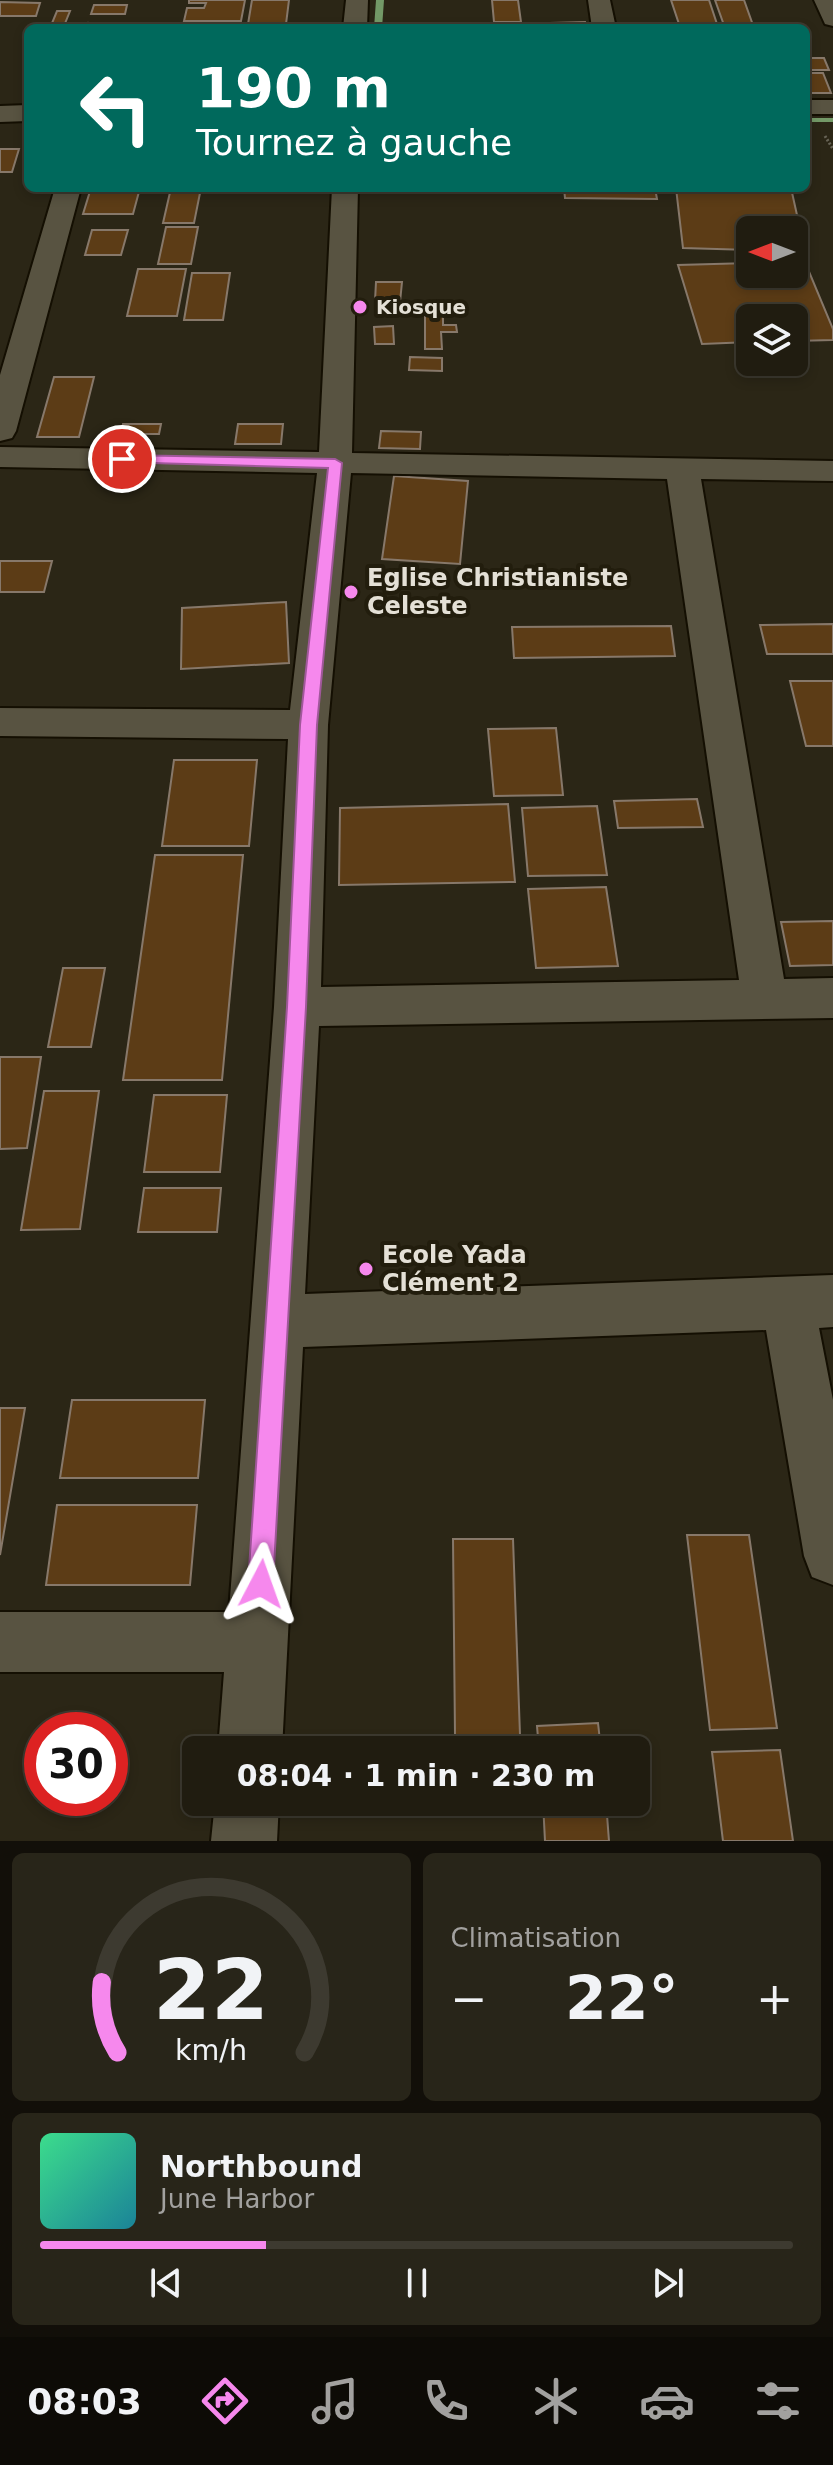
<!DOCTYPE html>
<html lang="fr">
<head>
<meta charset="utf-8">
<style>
	:root { --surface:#201c10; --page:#282519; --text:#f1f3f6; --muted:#a2a19f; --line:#3d3a30; --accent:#f688ed }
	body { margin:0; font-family:"DejaVu Sans",sans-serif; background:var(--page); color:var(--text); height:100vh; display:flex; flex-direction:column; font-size:30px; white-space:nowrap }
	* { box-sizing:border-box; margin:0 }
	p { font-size:26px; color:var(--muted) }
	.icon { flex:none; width:44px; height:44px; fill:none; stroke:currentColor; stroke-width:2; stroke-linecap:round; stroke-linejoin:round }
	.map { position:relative; height:1841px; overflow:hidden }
	.side { display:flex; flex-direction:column; gap:12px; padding:12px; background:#120f09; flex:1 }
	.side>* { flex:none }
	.hud { position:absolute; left:24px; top:24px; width:786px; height:168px; border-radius:12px; box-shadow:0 4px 12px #0003,0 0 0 2px var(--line); background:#00695c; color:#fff; overflow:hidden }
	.needle { width:52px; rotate:270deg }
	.fabs { position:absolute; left:736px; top:216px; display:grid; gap:16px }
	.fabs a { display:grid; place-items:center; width:72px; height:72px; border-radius:12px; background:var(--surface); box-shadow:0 4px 12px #0003,0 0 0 2px var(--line); font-size:40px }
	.speed { position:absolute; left:24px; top:1712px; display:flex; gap:16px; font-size:40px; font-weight:700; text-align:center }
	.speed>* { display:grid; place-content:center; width:104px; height:104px; border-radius:50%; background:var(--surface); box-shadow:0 4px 12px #0003,0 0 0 2px var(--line); line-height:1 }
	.speed .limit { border:12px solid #d22; background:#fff; color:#111 }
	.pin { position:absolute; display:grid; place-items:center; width:68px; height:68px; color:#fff; margin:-34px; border:4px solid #fff; border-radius:50%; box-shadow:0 2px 8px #0007 }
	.me { position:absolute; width:88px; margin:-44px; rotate:4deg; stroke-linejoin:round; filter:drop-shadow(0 0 6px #0008) }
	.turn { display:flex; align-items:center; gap:28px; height:168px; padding:0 40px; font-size:36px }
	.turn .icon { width:104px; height:104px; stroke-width:2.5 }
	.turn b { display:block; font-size:56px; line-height:68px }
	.big { font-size:60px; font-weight:700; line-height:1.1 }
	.side .tile { flex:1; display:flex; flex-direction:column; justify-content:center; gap:12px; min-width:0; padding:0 28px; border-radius:12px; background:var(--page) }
	.side .dial { align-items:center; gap:0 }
	.dial svg { height:208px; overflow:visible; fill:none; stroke:var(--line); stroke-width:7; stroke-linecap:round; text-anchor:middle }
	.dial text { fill:var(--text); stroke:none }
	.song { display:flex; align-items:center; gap:24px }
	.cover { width:96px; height:96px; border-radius:12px; background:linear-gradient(135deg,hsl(150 70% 55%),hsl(190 70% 35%)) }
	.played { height:8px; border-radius:4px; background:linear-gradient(90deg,var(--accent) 30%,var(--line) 30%) }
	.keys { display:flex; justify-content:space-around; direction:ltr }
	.heat { display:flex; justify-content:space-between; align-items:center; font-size:44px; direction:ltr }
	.side .tiles { flex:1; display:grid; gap:12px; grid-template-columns:1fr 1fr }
	.tile:last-child { grid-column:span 2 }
	.trip { position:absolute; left:182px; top:1736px; width:468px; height:80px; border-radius:12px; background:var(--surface); box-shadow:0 4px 12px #0003,0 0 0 2px var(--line); font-weight:700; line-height:80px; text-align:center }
	.tab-bar { display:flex; height:128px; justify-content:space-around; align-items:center; background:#0d0b06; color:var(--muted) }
	.tab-bar .icon { width:56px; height:56px }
	.tab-bar .on { color:var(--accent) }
	.tab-bar b { font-size:36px; color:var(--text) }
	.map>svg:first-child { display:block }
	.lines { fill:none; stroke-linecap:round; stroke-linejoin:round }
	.stream { fill:#739967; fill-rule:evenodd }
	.building { fill:#5c3c16; stroke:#87786a; stroke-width:2 }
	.minor-casing { stroke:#140f02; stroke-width:4 }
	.path { stroke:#676355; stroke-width:3; stroke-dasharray:2 2; stroke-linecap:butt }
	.minor { fill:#585341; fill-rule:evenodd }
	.route { fill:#f688ed; stroke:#a0589a; stroke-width:2 }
	.poi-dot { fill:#f688ed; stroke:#221d0d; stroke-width:3 }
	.labels { text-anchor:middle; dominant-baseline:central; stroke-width:8; stroke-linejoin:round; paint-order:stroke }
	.far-poi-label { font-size:20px; font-weight:bold; fill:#e4e0d6; stroke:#221d0d; text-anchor:start }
	.poi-label { font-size:24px; font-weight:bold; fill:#e4e0d6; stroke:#221d0d; text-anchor:start }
</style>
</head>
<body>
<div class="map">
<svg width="833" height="1841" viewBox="0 0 833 1841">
	<rect width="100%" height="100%" fill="#2b2616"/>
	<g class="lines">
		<path class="stream" d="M376,0H384L382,28H374Z
			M806,118H833V122H806Z"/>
	</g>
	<path class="building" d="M189,0H245L241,21H184L187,8H204L206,3H189Z
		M252,0H289L286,24H248Z
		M492,0H518L521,22H494Z
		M671,0H709L717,24H679Z
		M715,0H744L754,28H725Z
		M0,2L40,3L36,16H0Z
		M94,5H127L125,14H91Z
		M57,11H70L64,26L87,23L85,28H50Z
		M585,22L586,28H552L551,23Z
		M484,24V28H433V25Z
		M806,58H824L829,70H806Z
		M806,73H823L831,93H806Z
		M0,149H19L12,172H0Z
		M91,188H140L133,214H83Z
		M171,188H201L194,223H163Z
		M564,188H655L657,199L565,198Z
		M676,188H791L805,251H794V230H750V250L683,248Z
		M166,227H198L191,264H158Z
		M92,230H128L121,255H85Z
		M794,262H805L833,329V340L794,341V318H750V342L702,344L678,265L750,263V274H794Z
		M138,269H186L177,316H127Z
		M192,273H230L223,320H184Z
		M376,282H402L400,302L375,301Z
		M425,314L443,316V325H456L457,332H441L442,349H425Z
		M393,326L394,344H375L374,327Z
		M410,357L442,358V371L409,370Z
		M54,377H94L79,437H37Z
		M123,424H161L159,434H121Z
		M238,424H283L281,444H235Z
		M381,431L421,432L420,449L379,448Z
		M394,476L468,481L460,564L382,559Z
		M0,561H52L44,592H0Z
		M286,602L289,663L181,669L182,608Z
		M833,624V654H767L760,625Z
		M671,626L675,656L514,658L512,627Z
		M790,681H833V746H806Z
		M556,728L563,795L494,796L488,729Z
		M174,760H257L249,846H162Z
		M697,799L703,827L618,828L614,801Z
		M508,804L515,882L339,885L340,808Z
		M597,806L607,875L528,876L522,808Z
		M155,855H243L222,1080H123Z
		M606,887L618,966L536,968L528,889Z
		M833,921V965L790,966L781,922Z
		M63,968H105L91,1047H48Z
		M0,1057H41L27,1148L0,1149Z
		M44,1091H99L80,1229L21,1230Z
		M154,1095H227L220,1172H144Z
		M144,1188H221L217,1232H138Z
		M72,1400H205L198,1478H60Z
		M0,1408H25L0,1555Z
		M57,1505H197L190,1585H46Z
		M687,1535H749L777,1728L710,1730Z
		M453,1539H513L520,1735H455Z
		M598,1723L601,1750H539L537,1726Z
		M780,1750L793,1841H723L712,1752Z
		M543,1802H606L609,1841H545Z"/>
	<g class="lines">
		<g class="minor-casing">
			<path id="minor" d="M346,0H368L367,28H343Z
				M588,0H610L616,28H592Z
				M814,0H833V26L825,24Z
				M806,100H833V114H806Z
				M28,105V121L0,122V106Z
				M55,188H81L16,431L12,438L0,441V375Z
				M332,188H358L352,453L833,461V481L701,479L784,979L833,978V1018L319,1026L305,1294L833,1275V1327L819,1328L833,1400V1585L812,1577L804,1556L766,1330L303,1347L282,1750H218L224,1672H0V1612H229L274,1007L288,739L0,736V708L290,710L317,473L0,467V447L319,452ZM351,473L667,479L739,980L321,987L328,725Z
				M215,1802H279L277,1841H211Z"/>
		</g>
		<path class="path" d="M825,136L833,149"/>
		<use href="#minor" class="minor"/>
	</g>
	<path class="route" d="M122,455L335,459L342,463L317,725L306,1007L273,1584L270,1593L261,1596L252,1593L248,1584L287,1007L300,725L328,468L117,462L115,459Z"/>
	<g class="poi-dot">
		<circle cx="360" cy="307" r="8"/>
		<circle cx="351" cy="592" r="8"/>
		<circle cx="366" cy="1269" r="8"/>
	</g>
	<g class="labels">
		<g class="far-poi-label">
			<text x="376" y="307">Kiosque</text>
		</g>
		<g class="poi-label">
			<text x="367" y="578">Eglise Christianiste<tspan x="367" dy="28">Celeste</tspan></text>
			<text x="382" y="1255">Ecole Yada<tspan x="382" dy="28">Clément 2</tspan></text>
		</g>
	</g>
</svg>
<div class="fabs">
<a><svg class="needle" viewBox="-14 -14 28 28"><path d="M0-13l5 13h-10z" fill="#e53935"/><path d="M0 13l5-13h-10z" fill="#a2a19f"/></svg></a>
<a><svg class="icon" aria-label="layers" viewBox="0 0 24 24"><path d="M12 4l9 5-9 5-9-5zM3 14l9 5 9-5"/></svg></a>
</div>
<div class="speed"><div class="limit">30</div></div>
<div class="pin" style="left:122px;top:459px;background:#d93025"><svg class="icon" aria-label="arrive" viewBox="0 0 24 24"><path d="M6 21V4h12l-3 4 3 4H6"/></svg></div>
<svg class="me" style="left:261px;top:1584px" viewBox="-20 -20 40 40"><path d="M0-17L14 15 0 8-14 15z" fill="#f688ed" stroke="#fff" stroke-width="4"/></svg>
<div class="trip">08:04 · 1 min · 230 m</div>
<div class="hud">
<div class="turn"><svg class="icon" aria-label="left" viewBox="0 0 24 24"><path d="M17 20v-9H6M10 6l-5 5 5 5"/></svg><div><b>190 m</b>Tournez à gauche</div></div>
</div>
</div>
<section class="side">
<div class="tiles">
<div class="tile dial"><svg viewBox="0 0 100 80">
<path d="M14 69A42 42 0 1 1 86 69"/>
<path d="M14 69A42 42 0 0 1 8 42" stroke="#f688ed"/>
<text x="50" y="56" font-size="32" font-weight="700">22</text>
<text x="50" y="72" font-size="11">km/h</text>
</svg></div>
<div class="tile"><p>Climatisation</p>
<div class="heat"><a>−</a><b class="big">22°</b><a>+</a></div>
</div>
<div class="tile">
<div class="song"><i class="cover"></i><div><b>Northbound</b><p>June Harbor</p></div></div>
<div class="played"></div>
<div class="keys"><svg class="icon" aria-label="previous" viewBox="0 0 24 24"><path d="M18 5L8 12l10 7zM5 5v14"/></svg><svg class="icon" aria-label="pause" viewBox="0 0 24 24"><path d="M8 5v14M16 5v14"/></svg><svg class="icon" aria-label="next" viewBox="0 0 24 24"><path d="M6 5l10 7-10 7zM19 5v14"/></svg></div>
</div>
</div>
</section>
<nav class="tab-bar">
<b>08:03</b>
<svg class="icon on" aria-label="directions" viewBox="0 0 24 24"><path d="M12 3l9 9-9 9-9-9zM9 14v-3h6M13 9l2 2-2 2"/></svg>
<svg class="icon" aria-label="music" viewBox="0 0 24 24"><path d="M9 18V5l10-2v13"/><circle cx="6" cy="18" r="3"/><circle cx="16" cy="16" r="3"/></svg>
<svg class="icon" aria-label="phone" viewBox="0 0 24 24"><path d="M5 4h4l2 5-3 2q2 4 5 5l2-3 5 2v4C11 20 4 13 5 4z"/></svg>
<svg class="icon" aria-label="climate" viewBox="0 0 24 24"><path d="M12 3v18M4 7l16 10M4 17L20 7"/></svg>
<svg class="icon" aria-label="car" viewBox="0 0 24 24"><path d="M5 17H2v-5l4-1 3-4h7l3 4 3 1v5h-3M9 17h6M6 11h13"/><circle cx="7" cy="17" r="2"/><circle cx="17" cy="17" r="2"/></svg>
<svg class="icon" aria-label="filters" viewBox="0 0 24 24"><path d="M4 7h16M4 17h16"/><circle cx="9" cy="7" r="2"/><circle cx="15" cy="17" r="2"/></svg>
</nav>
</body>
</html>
